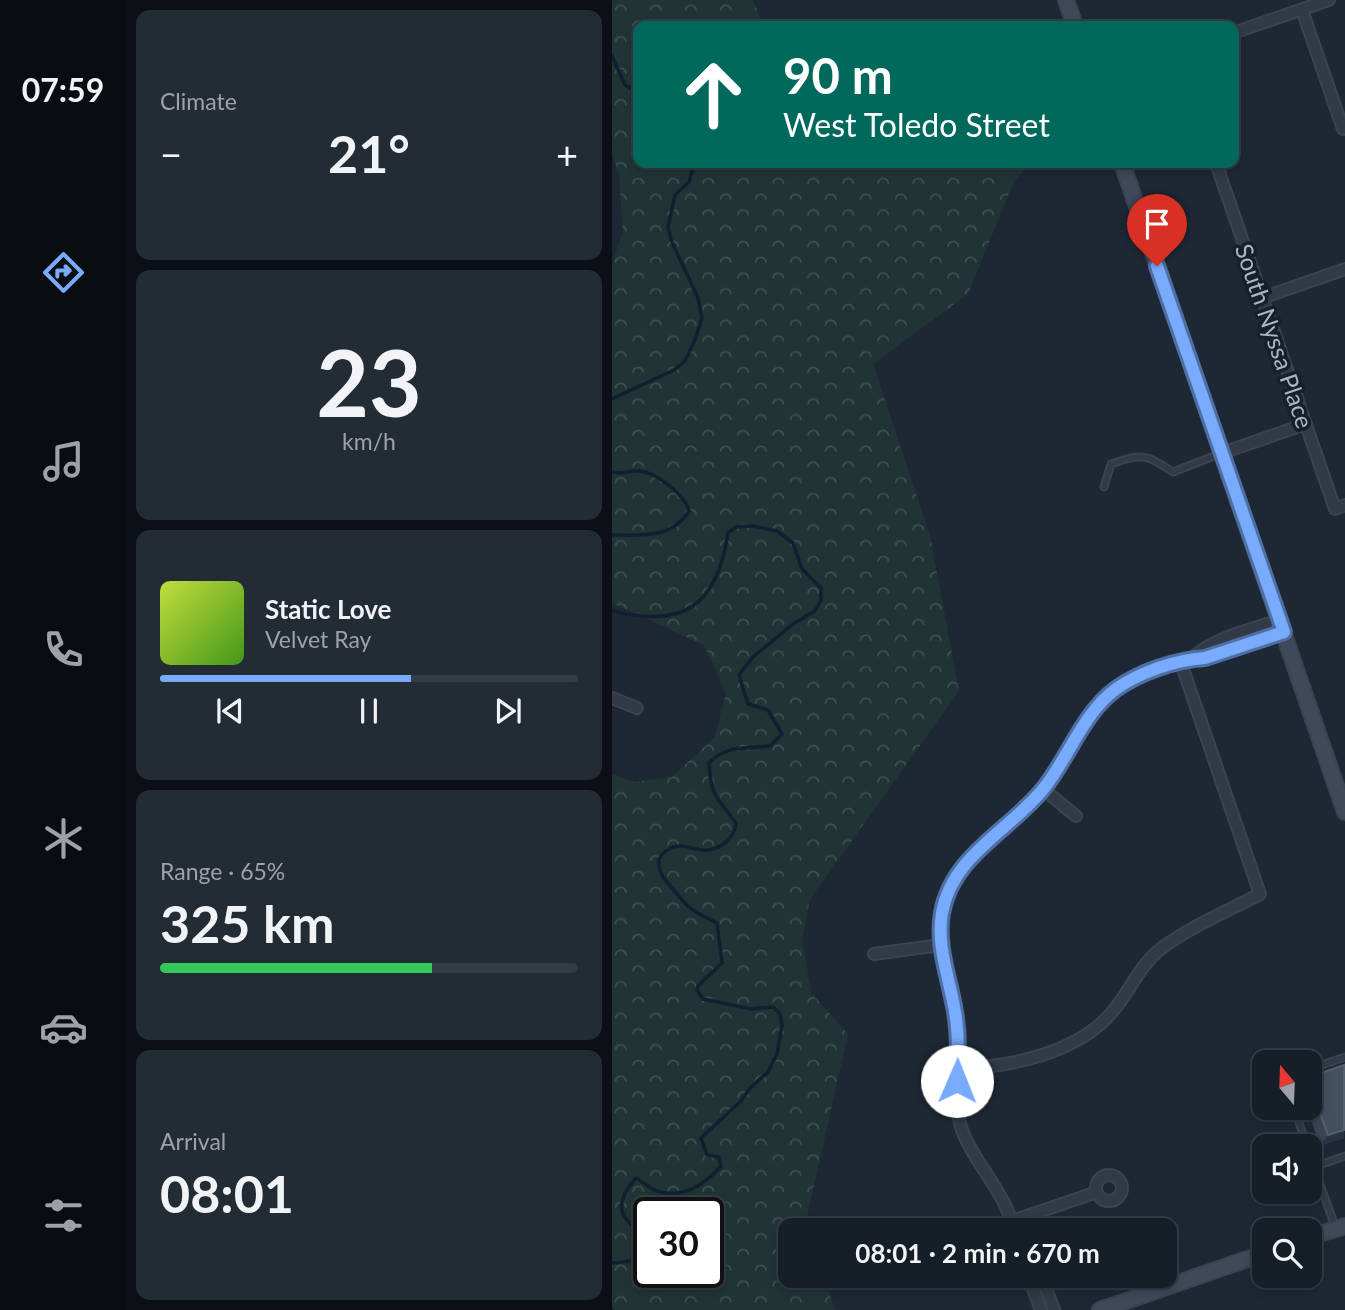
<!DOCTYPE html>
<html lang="en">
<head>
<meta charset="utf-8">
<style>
	:root { --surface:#161e28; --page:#232b34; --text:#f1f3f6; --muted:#9ea2a8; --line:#353c45; --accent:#78abfb }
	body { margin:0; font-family:Lato,sans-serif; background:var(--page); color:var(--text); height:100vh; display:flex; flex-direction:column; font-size:26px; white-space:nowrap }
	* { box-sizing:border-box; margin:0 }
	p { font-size:23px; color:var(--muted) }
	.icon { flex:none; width:38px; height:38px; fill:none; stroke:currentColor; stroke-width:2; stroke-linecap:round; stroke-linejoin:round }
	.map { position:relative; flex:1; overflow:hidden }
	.panel { display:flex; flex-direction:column; gap:10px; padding:10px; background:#0c1016; width:486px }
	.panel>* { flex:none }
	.top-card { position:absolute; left:21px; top:21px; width:606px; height:147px; border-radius:14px; box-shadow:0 4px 10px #0003,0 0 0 2px var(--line); background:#00695c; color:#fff; overflow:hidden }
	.needle { width:46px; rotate:341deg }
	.controls { position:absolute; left:640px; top:1050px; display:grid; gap:14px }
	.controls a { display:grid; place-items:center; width:70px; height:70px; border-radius:14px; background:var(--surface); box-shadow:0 4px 10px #0003,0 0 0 2px var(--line); font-size:35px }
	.speed { position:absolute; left:21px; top:1197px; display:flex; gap:14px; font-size:35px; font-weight:700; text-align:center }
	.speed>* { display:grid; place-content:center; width:91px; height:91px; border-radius:50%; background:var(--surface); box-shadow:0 4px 10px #0003,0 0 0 2px var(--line); line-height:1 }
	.speed .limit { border:4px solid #111; border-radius:10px; background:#fff; color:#111 }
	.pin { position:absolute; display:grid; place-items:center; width:60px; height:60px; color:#fff; margin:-72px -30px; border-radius:50% 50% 50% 0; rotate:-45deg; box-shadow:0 0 7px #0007 }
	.pin .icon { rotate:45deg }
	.me { position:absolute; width:77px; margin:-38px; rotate:1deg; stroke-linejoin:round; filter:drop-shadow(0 0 5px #0008) }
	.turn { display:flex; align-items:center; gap:24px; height:147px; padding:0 35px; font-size:32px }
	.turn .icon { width:91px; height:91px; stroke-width:2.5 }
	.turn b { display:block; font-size:49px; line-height:60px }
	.big { font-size:52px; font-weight:700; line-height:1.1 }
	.panel .tile { flex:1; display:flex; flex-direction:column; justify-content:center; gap:10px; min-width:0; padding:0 24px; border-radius:14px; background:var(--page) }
	.panel .dial { align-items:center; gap:0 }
	.dial b { font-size:91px; line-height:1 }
	.song { display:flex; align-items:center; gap:21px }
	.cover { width:84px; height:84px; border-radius:10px; background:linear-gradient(135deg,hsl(70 70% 55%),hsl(100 70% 35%)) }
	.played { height:7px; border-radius:4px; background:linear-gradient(90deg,var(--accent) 60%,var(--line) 60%) }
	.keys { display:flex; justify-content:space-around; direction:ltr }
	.heat { display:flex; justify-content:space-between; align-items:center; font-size:38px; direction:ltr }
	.charge { height:10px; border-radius:5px; background:linear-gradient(90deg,#34c759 65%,var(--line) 0) }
	.trip { position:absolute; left:166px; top:1218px; width:399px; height:70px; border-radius:14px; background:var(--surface); box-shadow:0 4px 10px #0003,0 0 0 2px var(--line); font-weight:700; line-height:70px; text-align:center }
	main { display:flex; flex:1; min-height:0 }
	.tab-bar { display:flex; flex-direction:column; width:126px; justify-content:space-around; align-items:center; background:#090c10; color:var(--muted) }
	.tab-bar .icon { width:49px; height:49px }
	.tab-bar .selected { color:var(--accent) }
	.tab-bar b { font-size:32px; color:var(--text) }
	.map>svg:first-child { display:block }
	.forest { fill:url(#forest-crowns); fill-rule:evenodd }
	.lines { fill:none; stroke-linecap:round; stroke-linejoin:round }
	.stream { stroke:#121f32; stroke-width:3.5 }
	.lane-casing { stroke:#3a434f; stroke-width:9 }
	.street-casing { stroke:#3a434f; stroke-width:14 }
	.secondary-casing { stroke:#3a434f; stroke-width:18 }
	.lane { stroke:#313a46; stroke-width:5 }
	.street { stroke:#313a46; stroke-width:10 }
	.secondary { stroke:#3f4959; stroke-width:14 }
	.wall { fill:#384454 }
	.shaded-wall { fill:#283443 }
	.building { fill:#445060; stroke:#546070; stroke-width:2 }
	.route-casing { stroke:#4e6fa3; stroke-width:18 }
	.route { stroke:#78abfb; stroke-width:12 }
	.labels { text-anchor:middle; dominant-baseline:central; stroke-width:7; stroke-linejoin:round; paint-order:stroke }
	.street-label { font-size:24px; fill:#aab4c3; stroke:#171f2a }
</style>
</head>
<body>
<main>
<nav class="tab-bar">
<b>07:59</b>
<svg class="icon selected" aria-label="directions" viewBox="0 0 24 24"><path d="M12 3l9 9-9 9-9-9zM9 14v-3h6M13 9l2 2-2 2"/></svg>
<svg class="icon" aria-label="music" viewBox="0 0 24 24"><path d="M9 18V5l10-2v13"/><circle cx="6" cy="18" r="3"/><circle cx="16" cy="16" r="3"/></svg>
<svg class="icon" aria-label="phone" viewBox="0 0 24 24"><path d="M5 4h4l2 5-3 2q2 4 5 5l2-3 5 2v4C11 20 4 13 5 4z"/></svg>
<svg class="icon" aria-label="climate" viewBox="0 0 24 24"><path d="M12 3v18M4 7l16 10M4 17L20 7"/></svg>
<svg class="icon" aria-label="car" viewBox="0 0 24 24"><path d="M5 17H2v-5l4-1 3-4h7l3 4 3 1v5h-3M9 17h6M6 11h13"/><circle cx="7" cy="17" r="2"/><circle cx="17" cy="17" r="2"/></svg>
<svg class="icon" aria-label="filters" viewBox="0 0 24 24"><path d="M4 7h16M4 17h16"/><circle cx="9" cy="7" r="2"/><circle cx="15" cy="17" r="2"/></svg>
</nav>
<section class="panel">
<div class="tile"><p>Climate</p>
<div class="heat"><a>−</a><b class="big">21°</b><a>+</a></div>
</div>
<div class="tile dial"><b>23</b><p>km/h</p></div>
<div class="tile">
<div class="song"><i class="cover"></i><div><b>Static Love</b><p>Velvet Ray</p></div></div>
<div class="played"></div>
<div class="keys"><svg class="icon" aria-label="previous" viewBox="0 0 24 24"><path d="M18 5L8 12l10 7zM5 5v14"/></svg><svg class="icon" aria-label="pause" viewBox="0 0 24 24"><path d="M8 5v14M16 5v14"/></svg><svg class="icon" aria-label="next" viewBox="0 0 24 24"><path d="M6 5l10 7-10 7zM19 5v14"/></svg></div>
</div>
<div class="tile"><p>Range · 65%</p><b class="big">325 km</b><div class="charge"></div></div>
<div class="tile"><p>Arrival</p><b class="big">08:01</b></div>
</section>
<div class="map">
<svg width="733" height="1310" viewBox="0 0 733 1310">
	<defs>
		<pattern id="forest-crowns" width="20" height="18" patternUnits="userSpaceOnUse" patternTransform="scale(1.75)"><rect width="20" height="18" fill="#203436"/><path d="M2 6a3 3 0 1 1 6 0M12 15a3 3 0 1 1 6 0" fill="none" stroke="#3e4f51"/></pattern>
	</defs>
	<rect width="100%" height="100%" fill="#1e2835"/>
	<path class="forest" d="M0,0H141L151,26H26V163H416L400,186L356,294L261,364L318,536L347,691L198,899L190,940L199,993L236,1034L194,1221L197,1230H178V1276H212L223,1310H0V774L21,782L60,777L103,737L114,693L92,645L0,603V264L11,231L7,175L0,154ZM37,1213H96V1272H37Z"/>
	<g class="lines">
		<path class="stream" d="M0,56L13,85L26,93
			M0,399L62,370L72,362L83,340L90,318L86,298L59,240L56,227L63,195L77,182L81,168L79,163
			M0,472C9,475 18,470 28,471C45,473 73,495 77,511C60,539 29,535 0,535
			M0,611C73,629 105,605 116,533L124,527L140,526L165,531L181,543L190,569L209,588V600L203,611L181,624L141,657L127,675L136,704L156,710L170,734L158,746L121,749L106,755L97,763C99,798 105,797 124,823C123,837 111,848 96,850C84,852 71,842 59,848C38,858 48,875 59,887C67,895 71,904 81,910C88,915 97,919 105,923L110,963L86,986L85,990L91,999L139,1009L161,1007L168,1014L170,1025L165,1054L156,1072L138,1088L129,1101L89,1138L95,1155L107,1157L109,1166C94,1183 74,1198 49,1192C41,1191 31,1182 24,1178C0,1205 7,1219 37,1238
			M0,1263L37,1259
			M0,1309V1310"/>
		<g class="lane-casing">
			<path id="lane" d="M492,487L499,464C531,453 533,454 561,472L610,453
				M698,1069L733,1057
				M682,1108L695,1146
				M698,1154L702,1167
				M724,1229L702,1167L733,1156"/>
		</g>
		<g class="street-casing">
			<path id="street" d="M690,10L731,129
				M621,33L717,0
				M604,163L723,509L733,505
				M650,298L733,269
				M610,453L694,424
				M579,659C602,637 638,630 667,620
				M0,698L25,708
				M431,789L464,816
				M262,954L329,945
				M345,1068C396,1068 467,1053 501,1011C518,991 528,964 550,948C579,926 616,911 648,894L569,663
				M484 1188a13 13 0 1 1 26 0a13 13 0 1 1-26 0Z
				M400,1221L413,1230
				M374,1230L485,1192
				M400,1230C400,1200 359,1160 349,1127C340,1096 347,1064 345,1032C343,997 328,962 328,927C329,908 335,889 346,873C358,855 375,842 392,828C410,812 428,795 442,774C456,754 467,731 481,711C505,678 554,661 593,658L672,632
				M416,1276L429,1310
				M430,1276L442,1310"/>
		</g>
		<g class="secondary-casing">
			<path id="secondary" d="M454,0L463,26
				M510,163L733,812
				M698,1237L733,1226
				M488,1310L653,1253"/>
		</g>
		<use href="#lane" class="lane"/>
		<use href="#street" class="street"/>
		<use href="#secondary" class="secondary"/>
	</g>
	<path class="wall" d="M698,1077L732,1138L708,1146L695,1108H698Z"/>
	<path class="shaded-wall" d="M732,1130V1138L708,1146L716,1135Z"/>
	<path class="building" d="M732,1065V1130L716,1135L698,1085V1077Z"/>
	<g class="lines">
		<g class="route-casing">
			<path id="route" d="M345,1081C346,1058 347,1035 343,1012C338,980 324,946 330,913C340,855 399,830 432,788C457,757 471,713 504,689C528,672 563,660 593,658L672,632L545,266"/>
		</g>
		<use href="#route" class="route"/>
	</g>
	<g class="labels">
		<g class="street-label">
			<text transform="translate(663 336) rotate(71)">South Nyssa Place</text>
		</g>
	</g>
</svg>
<div class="controls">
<a><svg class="needle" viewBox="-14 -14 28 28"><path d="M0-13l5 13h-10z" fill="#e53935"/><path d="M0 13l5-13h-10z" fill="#9ea2a8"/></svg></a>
<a><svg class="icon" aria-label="sound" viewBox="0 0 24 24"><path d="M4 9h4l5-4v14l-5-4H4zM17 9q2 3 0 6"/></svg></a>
<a><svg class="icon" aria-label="search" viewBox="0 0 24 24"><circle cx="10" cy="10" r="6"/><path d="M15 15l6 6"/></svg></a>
</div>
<div class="speed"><div class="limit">30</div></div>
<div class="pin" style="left:545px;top:266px;background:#d93025"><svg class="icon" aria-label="arrive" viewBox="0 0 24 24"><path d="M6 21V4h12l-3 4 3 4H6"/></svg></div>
<svg class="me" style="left:345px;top:1081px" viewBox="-20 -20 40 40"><circle r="19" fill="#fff"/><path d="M0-13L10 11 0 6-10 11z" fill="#78abfb"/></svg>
<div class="trip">08:01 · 2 min · 670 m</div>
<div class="top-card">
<div class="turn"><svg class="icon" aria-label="ahead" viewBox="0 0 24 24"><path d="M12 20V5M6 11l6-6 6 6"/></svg><div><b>90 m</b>West Toledo Street</div></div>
</div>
</div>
</main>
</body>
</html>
